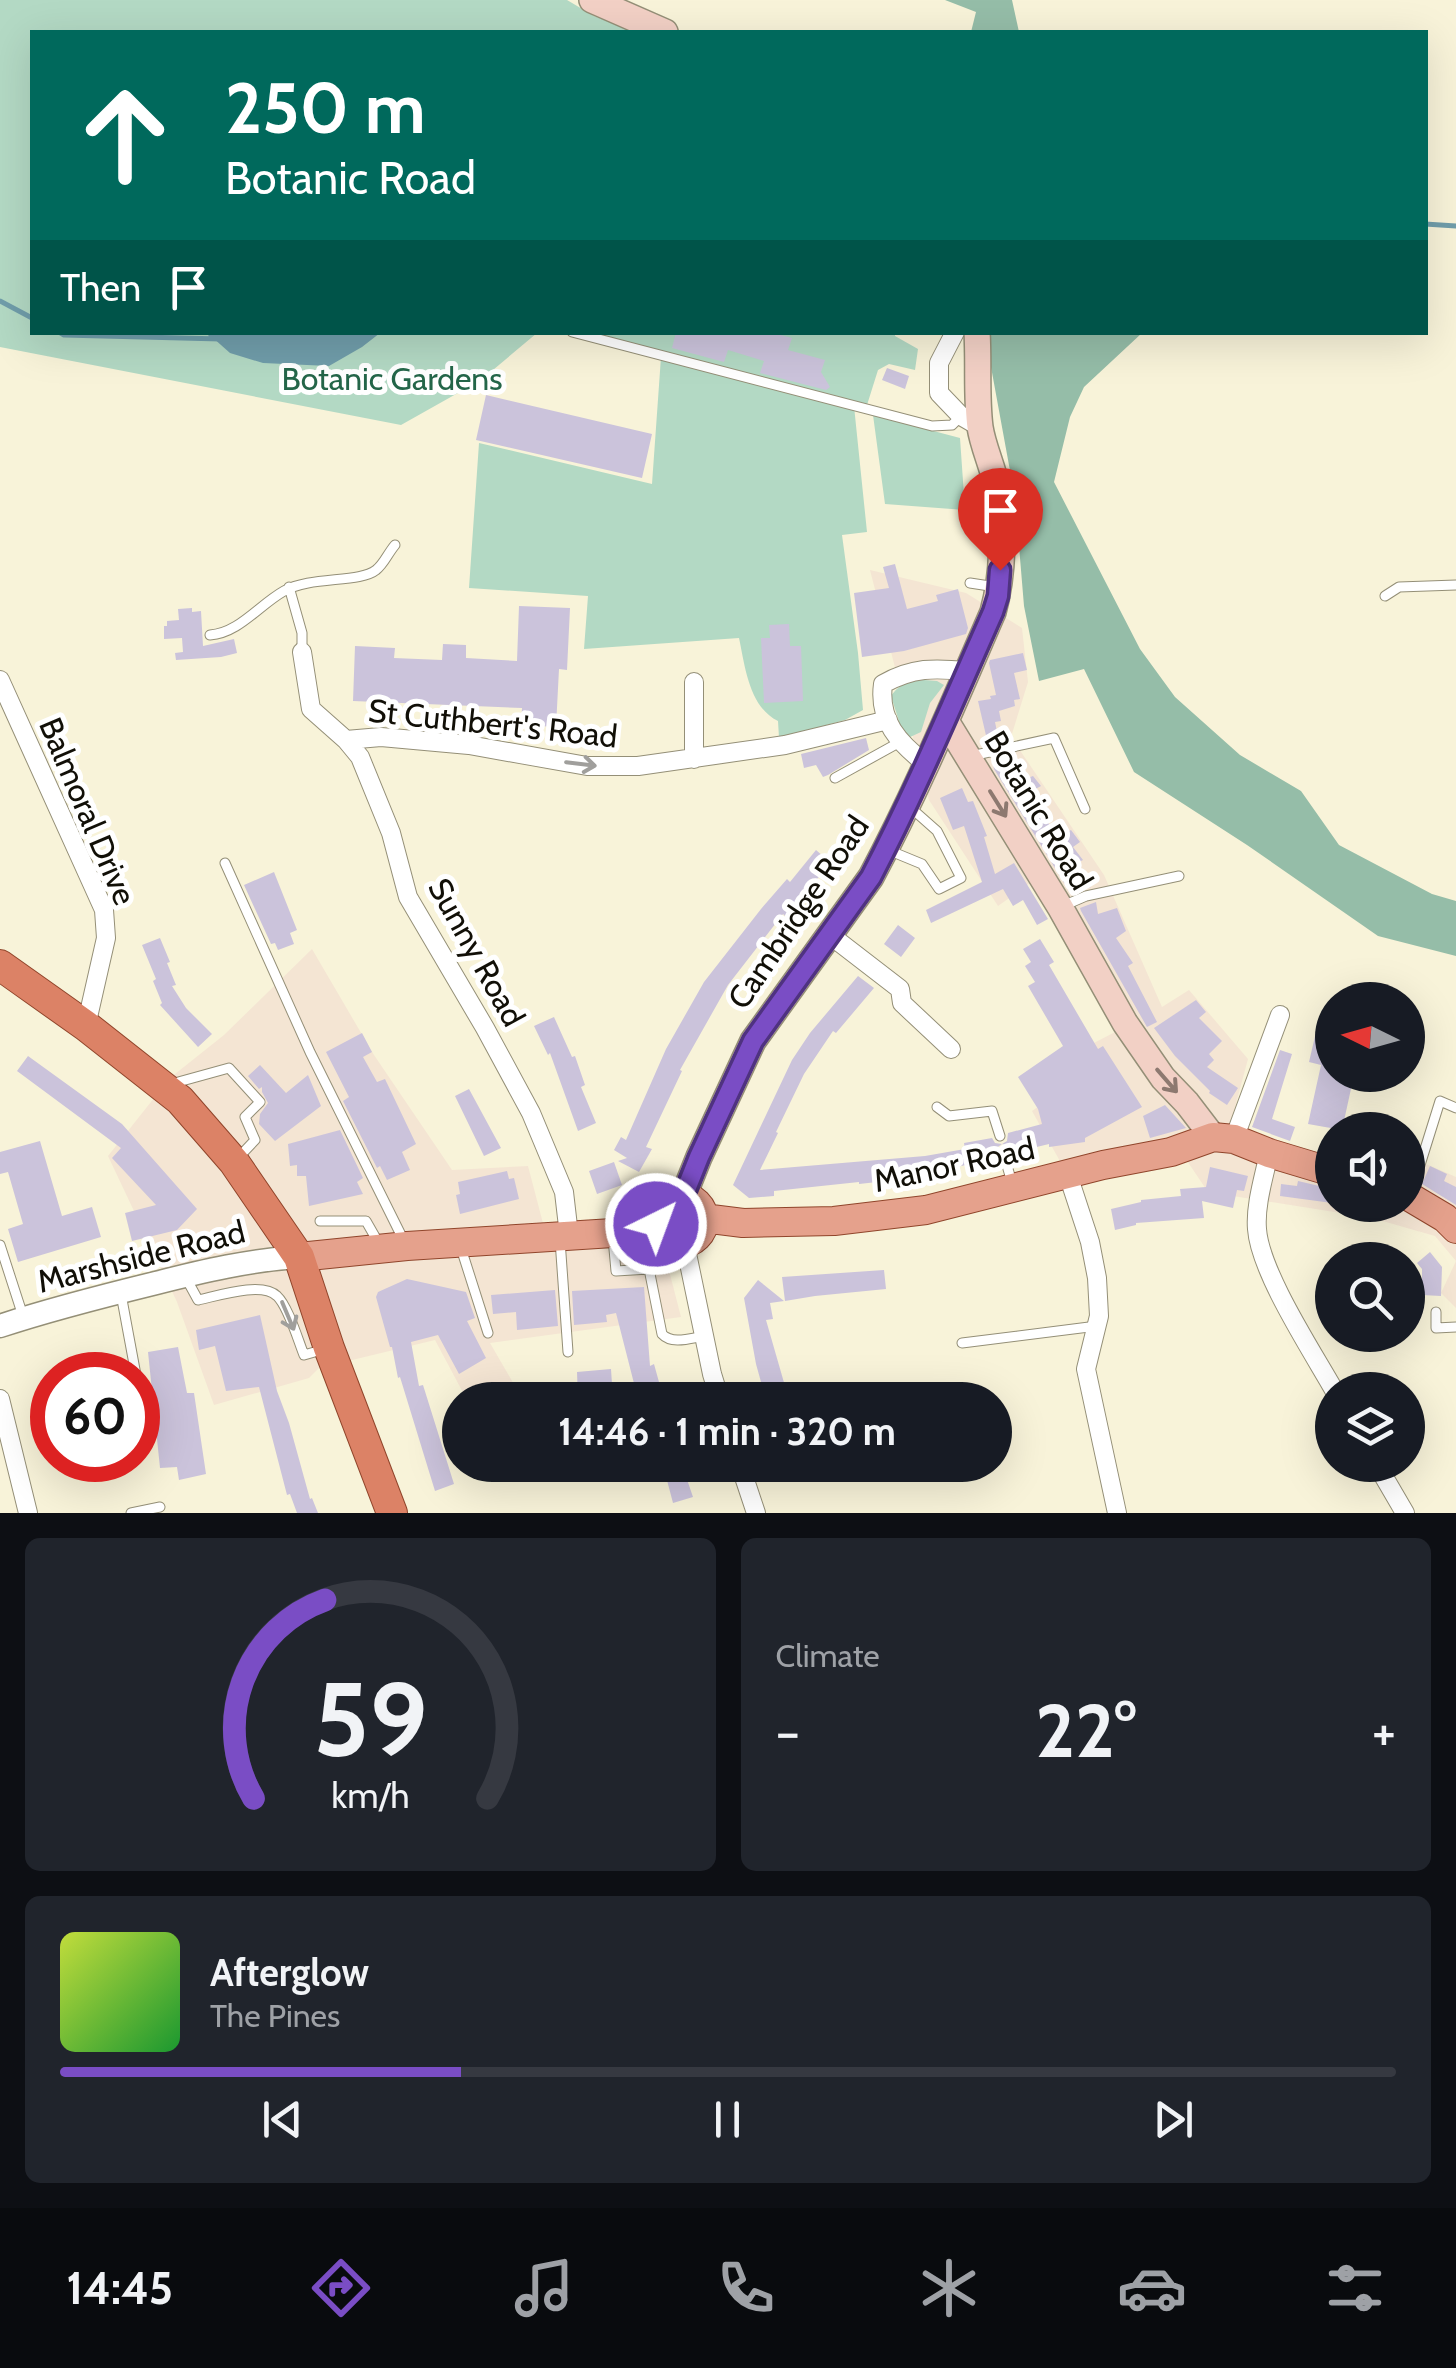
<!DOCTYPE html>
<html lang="en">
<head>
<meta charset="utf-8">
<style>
	:root { --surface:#171b24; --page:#20242c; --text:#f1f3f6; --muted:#9ea1a6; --line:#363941; --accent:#7a4dc5 }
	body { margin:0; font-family:Cabin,sans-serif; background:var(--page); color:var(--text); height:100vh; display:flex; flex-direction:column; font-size:38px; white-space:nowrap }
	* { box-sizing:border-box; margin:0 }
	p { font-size:32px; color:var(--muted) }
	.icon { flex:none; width:55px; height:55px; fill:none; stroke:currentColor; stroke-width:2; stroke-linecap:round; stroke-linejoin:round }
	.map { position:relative; height:1513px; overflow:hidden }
	.drawer { display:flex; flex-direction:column; gap:25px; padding:25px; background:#0d0f14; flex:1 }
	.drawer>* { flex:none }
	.hud { position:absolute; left:30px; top:30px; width:1398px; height:305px; border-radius:0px; box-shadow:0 10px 40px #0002; background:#00695c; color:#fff; overflow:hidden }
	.needle { width:65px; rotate:275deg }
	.fabs { position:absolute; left:1315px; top:982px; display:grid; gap:20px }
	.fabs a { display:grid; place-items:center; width:110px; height:110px; border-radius:50%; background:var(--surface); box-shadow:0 10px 40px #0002; font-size:50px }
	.speed { position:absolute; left:30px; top:1352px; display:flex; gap:20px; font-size:50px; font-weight:700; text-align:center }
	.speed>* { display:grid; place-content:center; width:130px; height:130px; border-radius:50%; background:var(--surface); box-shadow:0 10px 40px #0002; line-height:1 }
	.speed .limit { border:15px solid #d22; background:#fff; color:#111 }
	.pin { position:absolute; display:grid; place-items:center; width:85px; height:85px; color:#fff; margin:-102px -42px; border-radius:50% 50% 50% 0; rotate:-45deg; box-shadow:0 0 10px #0007 }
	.pin .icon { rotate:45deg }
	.me { position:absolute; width:110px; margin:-55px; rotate:42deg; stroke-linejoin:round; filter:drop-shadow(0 0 8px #0008) }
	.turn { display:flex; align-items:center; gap:35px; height:210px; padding:0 30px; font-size:45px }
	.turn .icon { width:130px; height:130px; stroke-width:2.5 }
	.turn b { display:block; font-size:70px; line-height:85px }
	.then { display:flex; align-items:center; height:95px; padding:0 30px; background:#0003; gap:20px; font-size:38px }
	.big { font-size:75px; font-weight:800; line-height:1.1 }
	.drawer .card { flex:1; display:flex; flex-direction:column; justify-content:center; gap:15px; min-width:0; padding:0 35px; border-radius:15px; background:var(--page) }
	.drawer .dial { align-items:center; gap:0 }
	.dial svg { height:260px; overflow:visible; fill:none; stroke:var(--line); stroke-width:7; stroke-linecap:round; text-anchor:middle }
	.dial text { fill:var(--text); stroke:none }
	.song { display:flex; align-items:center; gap:30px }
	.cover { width:120px; height:120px; border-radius:15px; background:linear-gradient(135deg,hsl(70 70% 55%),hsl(130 70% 35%)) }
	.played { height:10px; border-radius:5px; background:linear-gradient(90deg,var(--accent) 30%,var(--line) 30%) }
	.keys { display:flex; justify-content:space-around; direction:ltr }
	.heat { display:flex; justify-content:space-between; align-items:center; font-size:55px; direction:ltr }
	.drawer .tiles { flex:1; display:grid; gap:25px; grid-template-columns:1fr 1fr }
	.card:last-child { grid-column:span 2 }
	.trip { position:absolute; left:442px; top:1382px; width:570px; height:100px; border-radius:50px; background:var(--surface); box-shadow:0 10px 40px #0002; font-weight:800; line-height:100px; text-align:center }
	.menu { display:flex; height:160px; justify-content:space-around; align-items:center; background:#090b0e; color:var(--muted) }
	.menu .icon { width:70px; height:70px }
	.menu .active { color:var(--accent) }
	.menu b { font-size:45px; color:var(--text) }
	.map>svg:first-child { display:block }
	.commercial { fill:#f4e5d3 }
	.green { fill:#b3d9c4 }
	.forest { fill:#95bda8 }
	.water { fill:#709daa }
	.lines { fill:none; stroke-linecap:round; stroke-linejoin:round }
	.stream { stroke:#709daa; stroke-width:5 }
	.building { fill:#cbc3db }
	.service-casing { stroke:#948f77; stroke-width:11 }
	.minor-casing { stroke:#948f77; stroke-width:20 }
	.tertiary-casing { stroke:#948f77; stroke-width:25 }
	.secondary-casing { stroke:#948f77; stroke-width:28 }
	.primary-casing { stroke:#90452b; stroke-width:30 }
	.trunk-casing { stroke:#90452b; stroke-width:32 }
	.service { stroke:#fff; stroke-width:9 }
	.minor { stroke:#fff; stroke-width:18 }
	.tertiary { stroke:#fff; stroke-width:22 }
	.secondary { stroke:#f2d0c5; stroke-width:25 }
	.primary { stroke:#e5a18c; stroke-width:28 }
	.trunk { stroke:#dc8266; stroke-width:30 }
	.oneway { stroke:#a09f9c }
	.oneway2 { stroke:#8d7970 }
	.route-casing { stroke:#4f3280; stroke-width:25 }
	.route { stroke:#7a4dc5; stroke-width:18 }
	.labels { text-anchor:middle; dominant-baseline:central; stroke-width:10; stroke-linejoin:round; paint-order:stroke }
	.park-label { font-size:32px; fill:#246649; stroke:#fff }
	.street-label { font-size:32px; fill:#110f07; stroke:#fff }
</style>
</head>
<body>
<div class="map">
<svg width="1456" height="1513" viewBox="0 0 1456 1513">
	<rect width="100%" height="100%" fill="#f8f3d9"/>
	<path class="commercial" d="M870,570L966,593L1022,628L1028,682L1011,737L1104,875L1162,1007L1189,990L1248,1059L1231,1122L1332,1160V1205H1408V1151L1417,1160L1456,1177V1308L1441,1293L1456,1261L1435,1236L1372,1218L1208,1192L1175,1143L1061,1163L1032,1111L1078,1079L1067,1057L1117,1031L1037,878L998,906L929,800Z
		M312,949L374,1055L452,1170L528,1166L550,1250L663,1247L681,1317L490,1343L523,1400H467L435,1340L319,1368L309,1378L214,1405L177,1302L108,1156L170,1078L224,1035Z"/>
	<path class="green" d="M0,0H567L594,16L636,32H32V332L537,333L481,380L401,425L0,347Z
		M592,333H895V336L918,349L915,370L889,364L878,370L867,405Z
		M661,357L854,406L867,532L842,535L858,653L863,710L845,720L779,738L778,721C749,707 745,666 739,638L584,649L588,596L469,588L479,443L652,484Z
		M873,415L960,438L965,510L885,504Z
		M924,680L937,681L944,685L930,703L921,732L908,738L902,731L891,696C900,683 909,682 924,680Z"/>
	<path class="forest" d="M945,0H1012L1019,32H971L976,12Z
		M989,333H1142L1084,387L1070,417L1054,482L1140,649L1175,697L1240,755L1301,791L1339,845L1432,894L1456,901V956L1378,936L1247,845L1134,772L1084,669L1039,681L1024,606L1015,498L989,356Z"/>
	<path class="water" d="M208,333V332L380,333L362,347L329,366L263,363L230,353L212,337L209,339Z"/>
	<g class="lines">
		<path class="stream" d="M1425,224L1456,226
			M0,301L32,318
			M59,332L64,335L221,339"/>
	</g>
	<path class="building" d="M676,332H770L792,338L788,350L825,360L821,372L830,387L826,390L760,373L764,361L728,350L724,362L672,348Z
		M887,368L909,376L905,389L882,380Z
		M486,395L652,434L642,478L476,440Z
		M895,564L907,609L938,601L936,595L958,589L968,628L966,634L904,651L862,657L854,593L889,588L883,567Z
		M519,606L570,608L567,670L559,669L556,727L521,725L522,708L353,701L355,646L395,648L394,658L442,660L443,644L466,645V658L517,661Z
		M192,608V612L201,611L203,646L234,639L237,653L221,657L176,660L175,653L183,652L182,638L164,639V626H167V621L179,620L178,609Z
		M789,624L790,646H801L803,701L764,703L761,638H770L769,625Z
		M1023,653L1027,670L1014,673L1020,699L1014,700L1015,706L999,711L1001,721L995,722L999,741L988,744L978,701L991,699L990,696L996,695L989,663L990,660Z
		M866,738L869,750L828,775L823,777L816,765L804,768L801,754Z
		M1008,756L1015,783L1033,776L1041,786L1026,794L1059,837L1071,830L1080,842L1073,847L1083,860L1075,864L1091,887L1071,894L994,769L992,760Z
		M962,788L968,802L973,801L987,836L984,837L995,874L1014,863L1048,919L1037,925L1023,900L1013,906L1003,889L931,923L926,910L982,882L964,826L953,830L940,798Z
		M816,850L831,863L785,916L783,914L728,985L680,1070L682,1071L646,1147L652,1149L639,1172L618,1161L627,1158L614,1150L621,1137L626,1140L666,1049L704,982L761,909L787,879L790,882Z
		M274,872L297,930L290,933L294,944L278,950L275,943L271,944L244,885Z
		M1096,902L1098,914L1117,908L1126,931L1116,938L1133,963L1128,966L1157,1022L1147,1027L1081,911L1080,908Z
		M898,925L915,938L901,957L884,944Z
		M160,938L170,962L167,963L176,985L172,986L186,1008L212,1034L198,1047L160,1005L162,1003L153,981L156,979L142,945Z
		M1040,939L1054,962L1049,965L1098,1049L1103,1046L1142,1107L1085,1138V1142L1049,1147V1144L1012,1153L1008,1146L1002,1144L995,1149L996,1159L956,1167L957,1171L923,1177L859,1184V1182L774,1191V1196L749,1198L733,1185L792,1060L810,1033L858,976L874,988L836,1033L833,1031L804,1074L776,1132L778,1133L760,1170L925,1156L965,1149L964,1143L992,1138L995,1143L1002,1144L1007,1141L1008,1133L1042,1124L1038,1109L1018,1077L1063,1046L1028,986L1035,982L1025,966L1031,962L1023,949Z
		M1196,1000L1206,1012L1199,1018L1222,1041L1209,1054L1214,1060L1207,1067L1238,1088L1227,1105L1209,1093L1210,1091L1175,1056L1154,1028Z
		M554,1017L572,1057L575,1056L585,1085L581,1087L596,1123L578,1131L550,1053L548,1055L534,1026Z
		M1316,1032L1332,1036V1075H1354L1342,1130L1308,1124L1321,1065L1309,1062Z
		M362,1033L372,1052L363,1057L377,1082L385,1079L416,1144L402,1152L410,1170L387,1180L380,1166L377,1168L343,1101L349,1097L326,1052Z
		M1280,1050L1292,1054L1272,1119L1295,1127L1290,1141L1252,1127Z
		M28,1056L122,1124L197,1209L177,1230L132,1241L125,1213L156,1205L112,1158L121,1148L17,1071Z
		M260,1065L286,1093L308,1075L321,1106L275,1141L259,1124L260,1114L268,1103L262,1092V1087L259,1089L248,1076Z
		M469,1089L501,1148L484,1156L455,1096Z
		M1165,1105L1186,1128L1150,1138L1143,1116Z
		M340,1130L363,1178L357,1182L363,1194L309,1206L306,1176H297V1165L290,1166L288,1144Z
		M40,1141L62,1216L92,1207L101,1237L18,1262L8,1229L23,1224L8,1172L0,1174V1152Z
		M614,1162L622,1185L597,1194L589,1171Z
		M1430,1166L1447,1174L1444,1181L1456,1187V1205L1422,1184Z
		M1210,1167L1248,1176L1244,1191L1237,1190L1233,1208L1202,1201L1204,1218L1136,1223V1225L1115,1230L1111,1209L1141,1202V1200L1181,1196L1180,1189L1206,1187Z
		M507,1171L509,1179L514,1178L519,1199L460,1214L456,1195L460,1194L458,1182Z
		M1298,1181L1332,1189V1203L1280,1196L1281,1184L1297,1186Z
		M1430,1252L1442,1267L1441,1296L1422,1295V1269L1417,1263Z
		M884,1270L886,1289L815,1296L785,1301L782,1277Z
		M407,1279L466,1292L475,1318L467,1321L486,1358L459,1374L438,1335L411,1342L419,1386L423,1385L454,1484L435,1491L400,1377L398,1378L392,1347H390L376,1297L378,1292Z
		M758,1280L784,1301L770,1303L773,1319L766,1320L789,1400H766L756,1364L744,1298Z
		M644,1287L650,1366L654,1364L662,1393L638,1399L616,1313L606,1315L607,1322L574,1325L572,1291Z
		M555,1290L558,1326L517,1330L516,1312L493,1314L491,1295Z
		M260,1315L277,1391L289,1423L310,1499L312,1498L318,1513H297L290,1494L287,1495L259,1387L226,1391L215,1346L199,1350L196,1330Z
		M178,1347L187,1393H194L206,1474L179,1480L177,1467L160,1468L148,1352Z
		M611,1369L613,1400H578L577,1372Z
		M663,1465H682L693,1497L673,1503Z"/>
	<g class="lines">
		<g class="service-casing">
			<path id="service" d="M572,332L932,426L952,425L961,416
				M970,583L996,587
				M289,587L302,633V652
				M1385,596L1399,587L1456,585
				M210,635C239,633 259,605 284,591C310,576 360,583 376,570C384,564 388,553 395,545
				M971,756L1054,738L1085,809
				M835,778L900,742
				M888,850L922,864L939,889L961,878L937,831L911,808
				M225,863L310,1052L403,1239
				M1063,906L1086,896L1179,876
				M171,1084L229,1068L260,1102L245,1117L255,1140L237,1159
				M937,1107L949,1116L992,1111L1000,1136
				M1003,1152L1013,1186
				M1409,1191L1420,1165L1440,1101L1456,1108
				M320,1221H366L378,1242
				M613,1238L616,1271L649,1269L662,1334C672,1345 691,1338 705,1336
				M560,1240L568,1352
				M0,1245L23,1316
				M460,1245L488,1333
				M186,1278L198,1300C217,1296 262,1281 277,1296C288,1306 298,1340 304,1355L325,1349
				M121,1294L136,1375
				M1436,1312V1328L1456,1327
				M962,1343L1097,1326
				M138,1385L147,1438
				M131,1513L160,1507"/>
		</g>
		<g class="minor-casing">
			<path id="minor" d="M955,332L939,363V393L961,416L980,427
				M302,652L311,709L346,740L360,757L391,833L408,897L485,1028L531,1113L564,1192L569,1235
				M0,680L104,910L106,938L86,1026
				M694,682V759
				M346,740L381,737L469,745L587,766H638L785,745L888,720
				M926,764C899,743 878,721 883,684C913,667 934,668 968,671
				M830,935L900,989L902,1003L951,1049
				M1234,1139L1280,1015
				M1269,1153C1264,1177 1255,1205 1257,1229C1260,1272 1312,1351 1334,1390
				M1068,1175L1090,1242L1097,1278L1099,1316L1086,1369L1117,1513
				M685,1244L712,1374L720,1400
				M0,1399L28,1513
				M740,1465L756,1513
				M1377,1465L1405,1513"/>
		</g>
		<g class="tertiary-casing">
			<path id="tertiary" d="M0,1326C51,1309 103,1296 156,1283C203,1271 250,1260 299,1257"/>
		</g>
		<g class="secondary-casing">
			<path id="secondary" d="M592,0L665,32
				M946,721L1060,907L1125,1023L1163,1078L1187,1103L1213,1137
				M683,1197L699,1157L753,1041L871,877C917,791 954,702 993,612C1003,576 1005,524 997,488C993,467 983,447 980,427C976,396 979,363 977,332"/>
		</g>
		<g class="primary-casing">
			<path id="primary" d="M1408,1196L1445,1218L1456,1229
				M656 1220a24 24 0 1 1 48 0a24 24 0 1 1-48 0Z
				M703,1218L743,1223L834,1221L926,1210L1103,1165L1171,1152L1213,1137L1234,1139L1269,1153L1332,1172
				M299,1257L407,1246L613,1233L656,1223"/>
		</g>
		<g class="trunk-casing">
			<path id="trunk" d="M0,965L86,1026L180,1100L234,1162L299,1257L329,1348L392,1513"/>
		</g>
		<use href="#service" class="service"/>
		<use href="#minor" class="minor"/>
		<use href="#tertiary" class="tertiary"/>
		<use href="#secondary" class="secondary"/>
		<use href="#primary" class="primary"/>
		<use href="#trunk" class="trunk"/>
	</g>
	<defs><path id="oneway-shaft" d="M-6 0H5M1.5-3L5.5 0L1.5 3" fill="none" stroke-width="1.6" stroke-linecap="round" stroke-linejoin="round" transform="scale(2.5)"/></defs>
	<g class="oneway">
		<use href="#oneway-shaft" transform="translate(581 764) rotate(7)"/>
		<use href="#oneway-shaft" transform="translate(288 1316) rotate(67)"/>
	</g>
	<g class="oneway2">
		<use href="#oneway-shaft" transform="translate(998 804) rotate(58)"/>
		<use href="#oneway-shaft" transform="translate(1167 1081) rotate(49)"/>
	</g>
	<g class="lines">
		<g class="route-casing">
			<path id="route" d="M656,1224C657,1207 666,1197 683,1197L699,1157L753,1041L871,877C916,791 953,702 993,612L998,596L1000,570"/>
		</g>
		<use href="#route" class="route"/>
	</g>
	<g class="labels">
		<g class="park-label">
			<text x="392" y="378">Botanic Gardens</text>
		</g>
		<g class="street-label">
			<text transform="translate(493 723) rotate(6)">St Cuthbert's Road</text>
			<text transform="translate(1039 810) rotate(59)">Botanic Road</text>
			<text transform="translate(88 811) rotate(67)">Balmoral Drive</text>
			<text transform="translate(798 912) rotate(-56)">Cambridge Road</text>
			<text transform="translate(477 952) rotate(61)">Sunny Road</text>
			<text transform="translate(954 1164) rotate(-12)">Manor Road</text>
			<text transform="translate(141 1256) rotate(-14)">Marshside Road</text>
		</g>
	</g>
</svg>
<div class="fabs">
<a><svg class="needle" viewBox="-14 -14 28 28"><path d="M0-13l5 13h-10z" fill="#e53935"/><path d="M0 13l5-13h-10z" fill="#9ea1a6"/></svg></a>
<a><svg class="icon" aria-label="sound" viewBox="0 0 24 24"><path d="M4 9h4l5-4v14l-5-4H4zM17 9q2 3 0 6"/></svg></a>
<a><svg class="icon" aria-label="search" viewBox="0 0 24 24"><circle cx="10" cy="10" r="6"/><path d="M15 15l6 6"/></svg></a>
<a><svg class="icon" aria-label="layers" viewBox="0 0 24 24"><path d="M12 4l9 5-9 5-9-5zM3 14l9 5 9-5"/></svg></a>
</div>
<div class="speed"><div class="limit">60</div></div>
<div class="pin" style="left:1000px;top:570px;background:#d93025"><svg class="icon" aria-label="arrive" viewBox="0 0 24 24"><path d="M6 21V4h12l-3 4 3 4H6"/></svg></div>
<svg class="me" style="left:656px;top:1224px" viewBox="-20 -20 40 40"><circle r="17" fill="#7a4dc5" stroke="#fff" stroke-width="3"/><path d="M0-11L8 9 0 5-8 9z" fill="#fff"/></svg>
<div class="trip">14:46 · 1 min · 320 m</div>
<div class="hud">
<div class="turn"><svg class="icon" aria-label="ahead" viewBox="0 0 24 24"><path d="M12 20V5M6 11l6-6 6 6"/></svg><div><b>250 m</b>Botanic Road</div></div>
<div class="then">Then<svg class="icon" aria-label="arrive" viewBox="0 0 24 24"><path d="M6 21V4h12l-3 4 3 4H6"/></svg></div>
</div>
</div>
<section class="drawer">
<div class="tiles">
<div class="card dial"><svg viewBox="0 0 100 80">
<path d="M14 69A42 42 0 1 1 86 69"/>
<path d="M14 69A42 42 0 0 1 36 8" stroke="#7a4dc5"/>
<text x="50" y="56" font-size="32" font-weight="700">59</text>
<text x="50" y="72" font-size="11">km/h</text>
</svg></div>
<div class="card"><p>Climate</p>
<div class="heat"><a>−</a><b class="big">22°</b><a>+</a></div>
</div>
<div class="card">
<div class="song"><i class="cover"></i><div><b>Afterglow</b><p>The Pines</p></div></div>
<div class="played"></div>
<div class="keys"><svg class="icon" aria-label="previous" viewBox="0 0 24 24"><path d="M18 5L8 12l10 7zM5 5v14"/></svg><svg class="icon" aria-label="pause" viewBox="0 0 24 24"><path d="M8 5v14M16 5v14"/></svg><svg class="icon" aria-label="next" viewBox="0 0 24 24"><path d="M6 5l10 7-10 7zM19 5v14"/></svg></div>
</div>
</div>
</section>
<nav class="menu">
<b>14:45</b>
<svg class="icon active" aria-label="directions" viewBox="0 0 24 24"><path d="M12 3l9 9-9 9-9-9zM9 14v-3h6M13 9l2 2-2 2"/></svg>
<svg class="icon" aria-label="music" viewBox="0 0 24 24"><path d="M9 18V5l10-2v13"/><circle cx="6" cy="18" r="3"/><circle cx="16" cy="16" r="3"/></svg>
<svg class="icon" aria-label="phone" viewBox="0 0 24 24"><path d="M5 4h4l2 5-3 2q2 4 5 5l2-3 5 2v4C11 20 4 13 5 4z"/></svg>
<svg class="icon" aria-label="climate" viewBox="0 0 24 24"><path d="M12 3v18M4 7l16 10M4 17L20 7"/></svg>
<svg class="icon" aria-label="car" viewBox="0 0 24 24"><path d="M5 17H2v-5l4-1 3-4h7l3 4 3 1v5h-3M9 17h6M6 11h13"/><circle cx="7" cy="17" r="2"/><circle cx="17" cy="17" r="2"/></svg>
<svg class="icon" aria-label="filters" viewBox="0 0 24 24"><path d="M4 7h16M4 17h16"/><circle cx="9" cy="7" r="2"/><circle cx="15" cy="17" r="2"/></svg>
</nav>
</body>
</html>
